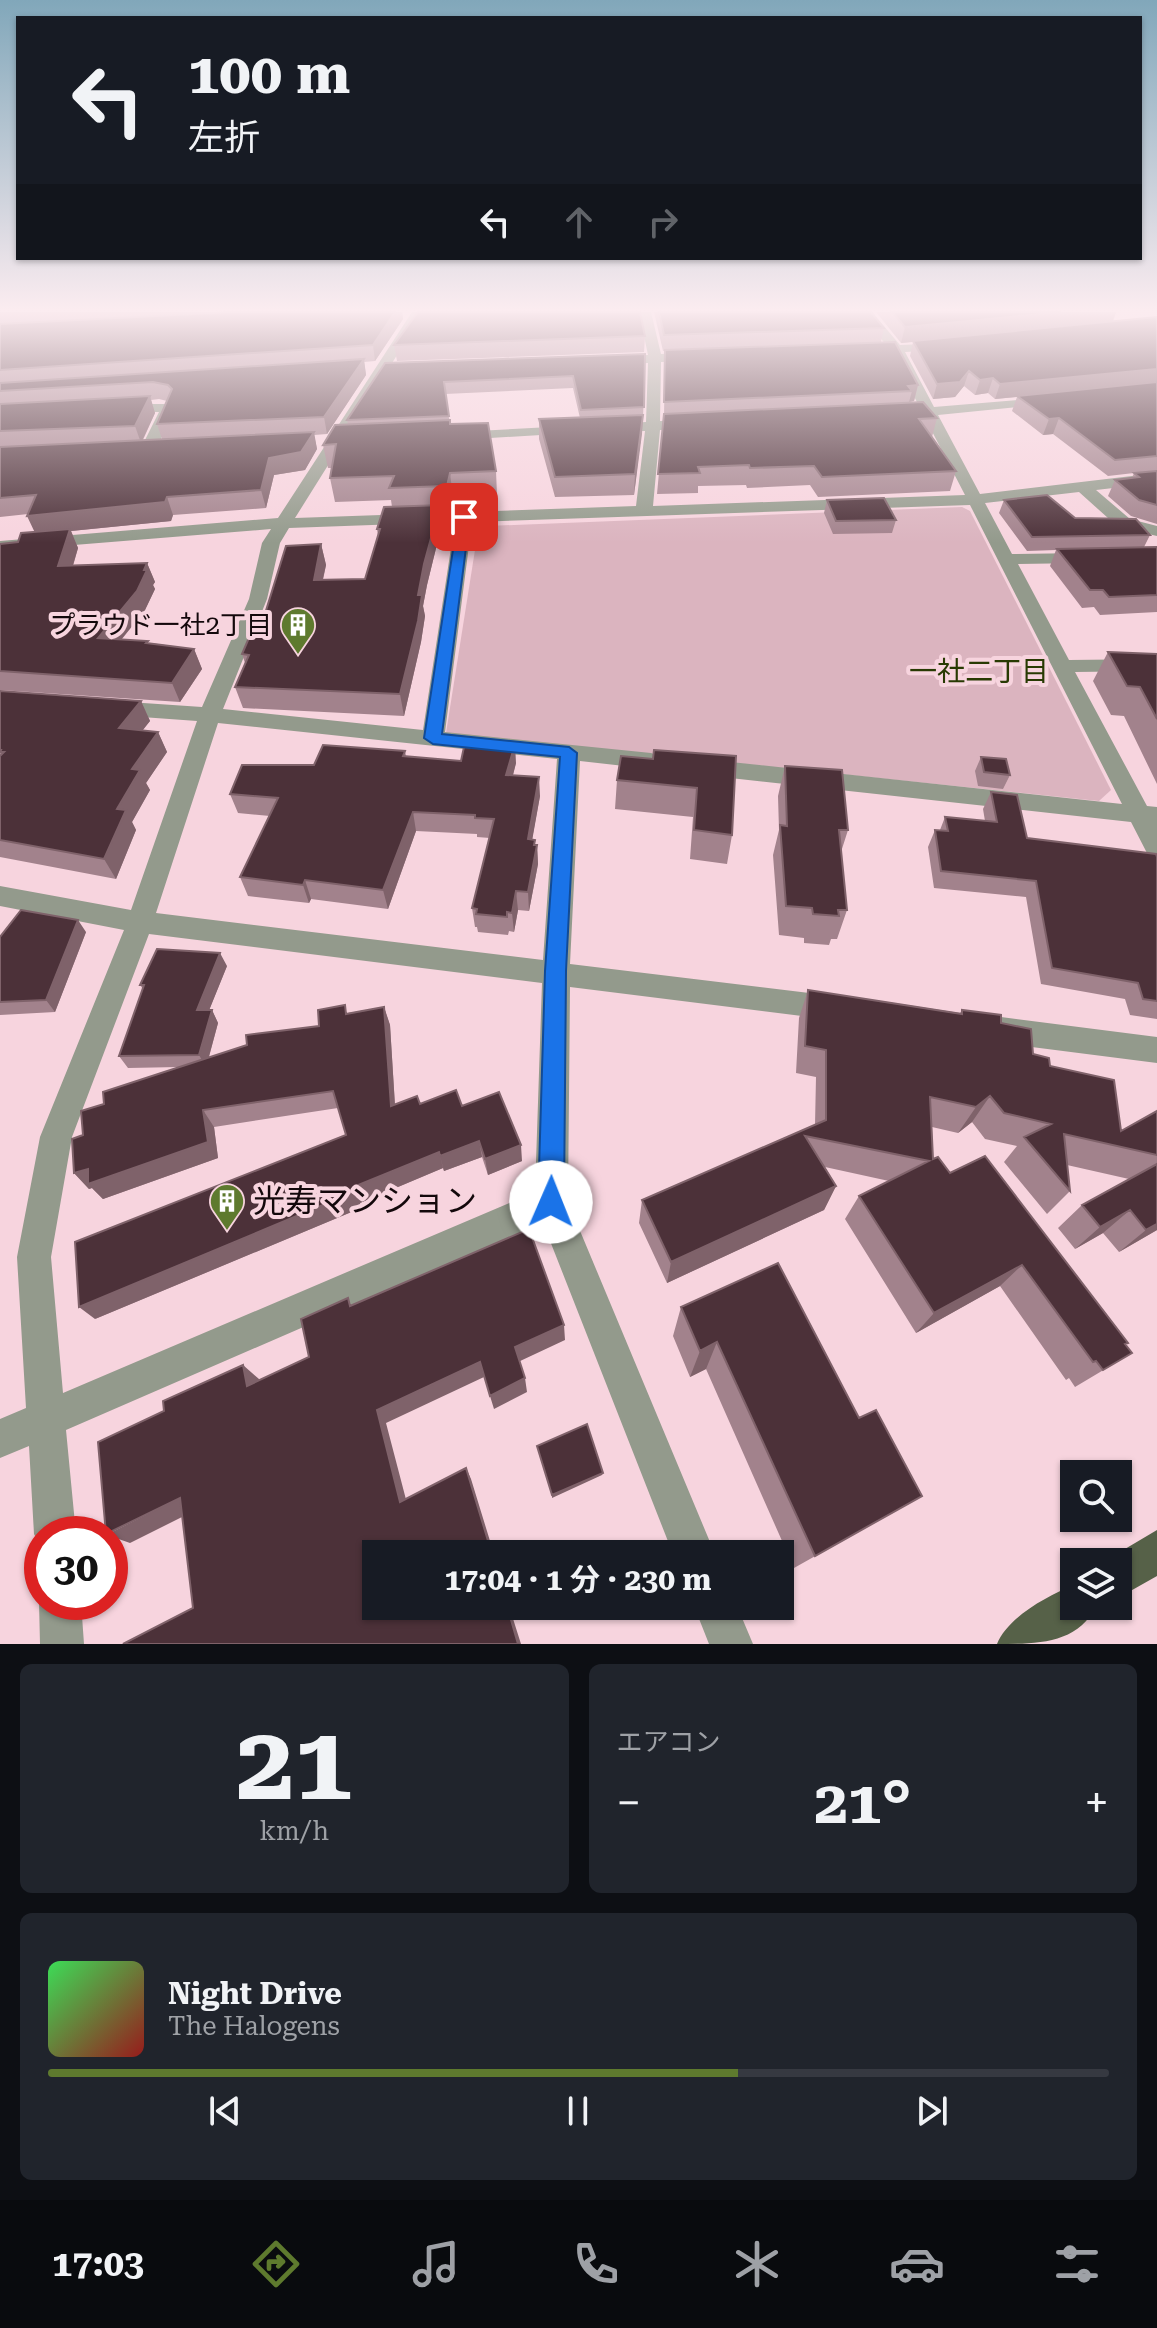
<!DOCTYPE html>
<html lang="ja">
<head>
<meta charset="utf-8">
<style>
	:root { --surface:#171b24; --page:#20242c; --text:#f1f3f6; --muted:#9ea1a6; --line:#363941; --accent:#5e7a2e }
	body { margin:0; font-family:"Roboto Serif","Noto Sans JP",serif; background:var(--page); color:var(--text); height:100vh; display:flex; flex-direction:column; font-size:30px; white-space:nowrap }
	* { box-sizing:border-box; margin:0 }
	p { font-size:26px; color:var(--muted) }
	.icon { flex:none; width:44px; height:44px; fill:none; stroke:currentColor; stroke-width:2; stroke-linecap:round; stroke-linejoin:round }
	.map { position:relative; height:1644px; overflow:hidden }
	.panel { display:flex; flex-direction:column; gap:20px; padding:20px; background:#0d0f14; flex:1 }
	.panel>* { flex:none }
	.hud { position:absolute; left:16px; top:16px; width:1126px; height:244px; border-radius:0px; box-shadow:0 2px 6px #0004; background:#171b24; color:var(--text); overflow:hidden }
	.fabs { position:absolute; left:1060px; top:1460px; display:grid; gap:16px }
	.fabs a { display:grid; place-items:center; width:72px; height:72px; border-radius:0px; background:var(--surface); box-shadow:0 2px 6px #0004; font-size:40px }
	.speed { position:absolute; left:24px; top:1516px; display:flex; gap:16px; font-size:40px; font-weight:700; text-align:center }
	.speed>* { display:grid; place-content:center; width:104px; height:104px; border-radius:50%; background:var(--surface); box-shadow:0 2px 6px #0004; line-height:1 }
	.speed .limit { border:12px solid #d22; background:#fff; color:#111 }
	.pin { position:absolute; display:grid; place-items:center; width:68px; height:68px; color:#fff; margin:-34px; border-radius:16px; box-shadow:0 4px 12px #0006 }
	.me { position:absolute; width:88px; margin:-44px; rotate:1deg; stroke-linejoin:round; filter:drop-shadow(0 0 6px #0008) }
	.turn { display:flex; align-items:center; gap:28px; height:168px; padding:0 40px; font-size:36px }
	.turn .icon { width:104px; height:104px; stroke-width:2.5 }
	.turn b { display:block; font-size:56px; line-height:68px }
	.lanes { display:flex; align-items:center; height:76px; padding:0 40px; background:#0003; justify-content:center; gap:40px; direction:ltr }
	.lanes .off { opacity:.35 }
	.big { font-size:60px; font-weight:700; line-height:1.1 }
	.panel .widget { flex:1; display:flex; flex-direction:column; justify-content:center; gap:12px; min-width:0; padding:0 28px; border-radius:12px; background:var(--page) }
	.panel .dial { align-items:center; gap:0 }
	.dial b { font-size:104px; line-height:1 }
	.song { display:flex; align-items:center; gap:24px }
	.cover { width:96px; height:96px; border-radius:12px; background:linear-gradient(135deg,hsl(130 70% 55%),hsl(0 70% 35%)) }
	.played { height:8px; border-radius:4px; background:linear-gradient(90deg,var(--accent) 65%,var(--line) 65%) }
	.keys { display:flex; justify-content:space-around; direction:ltr }
	.heat { display:flex; justify-content:space-between; align-items:center; font-size:44px; direction:ltr }
	.panel .tiles { flex:1; display:grid; gap:20px; grid-template-columns:1fr 1fr }
	.widget:last-child { grid-column:span 2 }
	.trip { position:absolute; left:362px; top:1540px; width:432px; height:80px; border-radius:0px; background:var(--surface); box-shadow:0 2px 6px #0004; font-weight:700; line-height:80px; text-align:center }
	.menu { display:flex; height:128px; justify-content:space-around; align-items:center; background:#090b0e; color:var(--muted) }
	.menu .icon { width:56px; height:56px }
	.menu .active { color:var(--accent) }
	.menu b { font-size:36px; color:var(--text) }
	.map>svg:first-child { display:block }
	.green { fill:#dbb4bf }
	.lines { fill:none; stroke-linecap:round; stroke-linejoin:round }
	.minor { fill:#939a8c; fill-rule:evenodd }
	.major { fill:#566148; fill-rule:evenodd }
	.wall { fill:#a2828c; fill-rule:evenodd }
	.shaded-wall { fill:#7f626a }
	.building { fill:#4c3139; stroke:#7f626a; stroke-width:2 }
	.route { fill:#1a73e8; stroke:#114b97; stroke-width:2 }
	.labels { text-anchor:middle; dominant-baseline:central; stroke-width:8; stroke-linejoin:round; paint-order:stroke }
	.poi-label { font-size:26px; fill:#13080b; stroke:#f7d4de; text-anchor:end }
	.neighbourhood-label { font-size:28px; fill:#283a03; stroke:#f7d4de }
	.near-poi-label { font-size:32px; fill:#13080b; stroke:#f7d4de; text-anchor:start }
</style>
</head>
<body>
<div class="map">
<svg width="1157" height="1644" viewBox="0 0 1157 1644">
	<rect width="100%" height="100%" fill="#f7d4de"/>
	<path class="green" d="M962,507L970,511L1111,790L1099,801L446,733L478,531L488,526Z"/>
	<g class="lines">
		<path class="minor" d="M412,312H424L295,518L636,506L645,431L610,432L603,428L610,424L646,422L648,363L613,364L607,360L613,356L648,355L639,312H651L661,354L696,353L702,357L696,361L661,362L660,421L693,420L700,424L693,428L660,430L653,506L965,495L924,416L901,418L894,414L901,410L920,408L892,353L869,355L863,351L869,347L887,346L859,312H872L900,345L948,343V349L944,350L905,352L934,407L1053,397V403L1048,404L938,415L980,494L1157,473V483L1096,490L1130,519L1157,526V536L1118,527L1079,492L985,503L1012,554L1083,553L1092,558L1083,563L1018,564L1069,660L1157,659V671L1075,672L1147,806L1157,807V857L1148,855L1131,822L703,775L695,773L692,767L695,761L703,759L1122,804L970,505L472,522L445,732L651,753L659,756L662,761L659,766L651,769L580,761L570,964L834,996L844,999L848,1008L844,1017L834,1020L570,987L568,1202L715,1554H673L543,1223L66,1430L76,1534H42V1549L34,1534L29,1446L0,1458V1419L26,1408L17,1257L40,1137L124,930L0,906V886L131,910L197,721L114,715L103,708L114,701L202,707L249,599L262,543L271,529L0,551V541L278,518ZM455,522L423,730L223,709L267,599L280,543L289,528ZM218,723L557,759L543,960L156,913ZM149,934L542,983L535,1192L63,1393L51,1257L72,1137Z
			M168,404L175,408L156,450L153,453H143L140,450L159,412H122L115,408L122,404Z
			M569,426L576,430L574,433L458,440L451,436L458,432Z
			M1001,1017L1157,1037V1063L1001,1043L991,1039L986,1030L991,1021Z
			M42,1594V1602H81L84,1644H40L39,1602Z
			M694,1606H737L753,1644H709Z"/>
		<path class="major" d="M1157,1530V1576L1118,1598V1562H1103Z
			M1074,1585V1606H1096C1078,1644 1037,1644 997,1644C1008,1617 1047,1596 1074,1585Z"/>
	</g>
	<path class="wall" d="M0,312H402L403,319L375,361L364,362L366,375L327,434L314,435L317,449L305,470L274,475L266,508L173,515L171,521L71,531L78,548L73,566L147,563L155,582L153,585L155,589L145,610L122,639L194,649L202,669L180,702L0,690V544L18,542L35,532L28,514L0,517ZM159,399L167,401L157,424L162,439L143,440L155,413L151,400Z
		M654,312H871L884,328L881,342L918,385L914,401L909,402L937,418L932,437L956,471L950,491L818,497L810,485L747,488L746,485L698,486V493L657,494L664,418L665,351H663Z
		M876,312H1116L1113,322L1157,317V524L1131,516L1108,496L1115,480L1132,478L1134,473L1108,476L1053,434L1043,435L1012,411L1017,397L995,399L988,393L975,395L964,386L955,397L933,399L910,356L913,342L901,343Z
		M645,336L644,352L397,361L394,345Z
		M645,354L643,419L634,495L555,497L539,439V419L580,418L573,388L445,394L450,424L496,471L497,495L453,497L450,510H444L445,525L442,536H439L427,585L423,606L425,616L421,642L404,716L243,708L235,687L245,663L242,654L264,617L321,544L326,565L323,580L365,579L378,536L377,529L392,507L391,500L335,502L330,478L332,468H328L323,445L348,425L347,420L385,363Z
		M827,500L896,520L892,533L833,534L824,513Z
		M1004,500L1075,518L1150,535L1144,547H1157V612L1100,615L1094,607L1082,608L1050,566L1056,550L1027,551L999,513Z
		M1108,652L1157,654V784L1124,716L1111,715L1093,681Z
		M0,691L141,701L150,721L142,730L158,732L167,752L146,783L150,790L132,822L136,830L116,879L0,857Z
		M405,751L406,756L461,761L516,763L513,775L540,796L532,839L535,840V845H537L538,864L529,911L518,910L514,932L509,931L508,935L478,932L477,927H475L472,908L490,838L477,837V834L416,831L388,909L311,899L309,903L248,896L240,877L270,816L238,813L230,794L314,765Z
		M736,756L732,835L727,864L690,859L693,817L615,809L617,780L653,759Z
		M981,757L1010,775L1003,789L978,786L975,771Z
		M785,766L848,830L841,852L847,910L837,939H831L829,945L804,943V938L779,935L773,855L779,830L778,796Z
		M991,792L1027,838L1157,857V1019L1130,1015L1125,999L1041,984L1026,897L934,888L928,847L935,830H940L945,817L985,821L983,809Z
		M86,932L55,1012L0,1015V937Z
		M227,966L209,1010H212L218,1023L209,1057L319,1026L348,1013L384,1007L390,1025L395,1105L420,1104L462,1106L522,1161L488,1175L482,1157L444,1171L443,1168L360,1203L361,1208L95,1319L346,1135L338,1108L214,1127L218,1158L103,1199L92,1188L89,1189L74,1173L83,1135L104,1104L179,1067L128,1068L119,1056L143,989L140,985Z
		M808,990L960,1013L962,1010L1001,1023L1033,1054L1050,1066L1121,1131L1157,1111V1230L1119,1252L1103,1233L1075,1249L1058,1228L1082,1205L1129,1179L1067,1165L1070,1191L1047,1214L1004,1162L1017,1146L985,1139L972,1122L958,1133L932,1127L933,1159L950,1173L1125,1344L1132,1353L1075,1387L1069,1378L1066,1380L1000,1286L916,1333L845,1219L859,1196L889,1181L825,1167L836,1186L824,1210L667,1283L639,1223L642,1200L815,1125L816,1077L796,1073L799,1018Z
		M681,1307L922,1496L794,1568L706,1369L690,1377L673,1336Z"/>
	<path class="shaded-wall" d="M395,312H402L403,319L375,361L373,345Z
		M1061,312H1116L1112,322L901,343L905,327Z
		M364,359L366,375L327,434L324,417Z
		M1157,369V383L995,399L1000,384Z
		M969,371L964,386L955,397L933,399L937,384Z
		M993,378L988,393L975,395L980,380Z
		M918,385L914,401L909,402L912,391L908,386Z
		M150,396L155,413L141,443L135,426Z
		M643,415L642,434L634,495L635,474Z
		M1059,418L1053,434L1043,435L1049,419Z
		M314,432L317,449L305,470L274,475L266,508L261,490L269,458Z
		M450,473L453,497L450,510L447,486Z
		M167,497L173,515L171,521L71,531L78,548L67,585L36,535L27,516Z
		M443,505L445,525L442,536L440,516Z
		M437,516L439,536L427,585L423,606L425,616L421,642L404,716L400,694L424,564Z
		M321,544L326,565L318,600L314,580Z
		M147,563L155,582L153,585L155,589L145,610L107,657L98,638Z
		M194,649L202,669L180,702L172,683Z
		M141,701L150,721L129,748L119,728Z
		M158,732L167,752L146,783L150,790L132,822L136,830L116,879L104,859L117,809L132,769Z
		M515,744L516,763L508,794L506,775Z
		M539,777L540,796L529,858L528,839Z
		M413,812L416,831L388,909L383,890Z
		M535,840V854L537,845L538,864L529,911L528,892Z
		M305,880L311,899L309,903L303,885Z
		M516,891L518,910L514,932L512,913Z
		M78,920L86,932L55,1012L46,1000Z
		M220,953L227,966L204,1023L197,1010Z
		M384,1007L390,1025L396,1123L391,1106Z
		M212,1010L218,1023L206,1067L199,1055Z
		M990,1096L972,1122L958,1133L976,1107Z
		M203,1110L214,1127L218,1158L103,1199L92,1188L89,1189L74,1173Z
		M479,1141L482,1157L444,1171L440,1156Z
		M521,1145L522,1161L488,1175L485,1159Z
		M439,1152L443,1168L360,1203L361,1208L95,1319L79,1307L353,1187Z
		M836,1186L824,1210L667,1283L671,1262Z
		M1130,1210L1103,1233L1075,1249L1100,1227Z
		M1157,1224V1230L1119,1252L1146,1230Z
		M1022,1265L1000,1286L916,1333L934,1313Z
		M564,1325L565,1340L518,1362L515,1347Z
		M717,1342L706,1369L690,1377L700,1351Z
		M480,1362L484,1377L386,1423L409,1511L400,1502L377,1410Z
		M243,1365L259,1379L262,1399L247,1386Z
		M525,1378L527,1392L494,1409L490,1396Z
		M466,1468L471,1479L494,1554H492Z
		M603,1473L602,1475L552,1498V1495Z
		M180,1498L200,1508L130,1543L110,1536V1534H108Z
		M507,1606H509L521,1644H518Z"/>
	<path class="building" d="M233,312H395L373,345L0,370V324Z
		M418,312H640L645,336L394,345Z
		M659,312H871L884,328L664,335Z
		M892,312H1061L905,327Z
		M1157,317V369L1000,384L993,378L980,380L969,371L960,382L937,384L913,341Z
		M895,342L918,385L908,386L912,391L664,402L665,350Z
		M645,354L644,407L581,410L573,376L444,382L449,416L347,420L385,363Z
		M364,359L324,417L157,424L172,389L168,385L153,382L0,391V383Z
		M1157,382V456L1115,460L1059,418L1049,419L1017,396Z
		M150,396L135,426L0,431V404Z
		M923,402L937,418L919,419L956,471L822,477L814,466L750,468L749,465L698,467L700,473L658,474L664,414Z
		M643,415L635,474L555,477L539,419Z
		M450,420V424L488,423L496,471L450,473L447,486L389,488L394,476L330,478L336,444L323,445L335,425Z
		M314,432L301,452L269,458L261,490L167,497L165,502L27,516L36,495L0,498V447Z
		M1157,471V505L1139,500L1115,480L1139,477L1134,473Z
		M1047,495L1075,518L1136,519L1150,535L1032,537L1004,500Z
		M884,498L896,520L836,521L827,500Z
		M443,505L440,516H437L424,564L418,595H422L418,621L400,694L235,687L249,655L242,654L258,617H264L286,546L321,544L314,580L365,579L380,529H377L384,507Z
		M70,529L58,566L147,563L144,570H147L137,591L98,638L148,641L146,643L194,649L172,683L0,671V544L18,542L21,533Z
		M1157,547V595L1109,597L1103,590H1090L1057,549Z
		M1108,652L1157,654V719L1140,687L1127,686Z
		M0,691L141,701L119,728L158,732L132,769L140,770L117,809L126,810L104,859L0,840V756L4,752H0L1,750H0Z
		M491,741L515,744L506,775L539,777L528,839L535,840L534,845H537L528,892L516,891L512,913L507,912V917L476,914L477,909L472,908L494,819L475,818V815L413,812L383,890L305,880L303,885L240,877L278,798L230,794L242,765H314L323,745L405,751L403,756L461,761L464,747L489,749Z
		M654,750L736,756L732,835L694,830L697,788L617,780L621,756L653,759Z
		M981,757L1006,759L1010,775L984,772Z
		M785,766L842,770L848,830H839L847,910H838L839,916L813,914L812,908L786,906L780,825L787,826Z
		M991,792L1017,795L1027,838L1156,854L1157,857V1001L1143,999L1138,983L1052,968L1036,881L941,871L935,830L948,831L945,817L997,822Z
		M21,910L78,920L46,1000L0,1002V937Z
		M157,949L220,953L197,1010H212L199,1055L119,1056L144,985H140Z
		M808,990L962,1014V1010L1001,1015V1023L1031,1029L1033,1054L1049,1058L1050,1066L1114,1080L1121,1131L1157,1111V1155L1064,1134L1070,1191L1024,1137L1051,1124L1004,1113L990,1096L976,1107L930,1097L933,1159L938,1157L950,1173L985,1156L1128,1343L1125,1344L1132,1353L1103,1370L1096,1361L1093,1362L1022,1265L934,1313L859,1196L929,1161L805,1136L836,1186L671,1262L642,1200L826,1120V1050L805,1046Z
		M345,1005L346,1014L384,1007L391,1106L417,1096L420,1104L456,1090L462,1106L499,1092L521,1145L485,1159L479,1141L440,1156L439,1152L353,1187L354,1192L79,1307L75,1242L346,1135L333,1091L203,1110L208,1142L88,1184V1169L74,1173L72,1139L83,1135L81,1111L104,1104L103,1092L247,1045L246,1035L319,1026L318,1010Z
		M1157,1164V1224L1146,1230L1130,1210L1100,1227L1082,1205Z
		M529,1229L564,1325L515,1347L525,1378L490,1396L480,1362L377,1410L400,1502L466,1468L492,1554H376V1606H507L518,1644H123L193,1608L180,1498L106,1534L98,1442L164,1411L163,1401L243,1365L247,1386L309,1357L301,1319L348,1298L350,1306Z
		M778,1263L859,1418L876,1410L922,1496L815,1556L717,1342L700,1351L681,1307Z
		M587,1424L603,1473L552,1495L537,1446Z"/>
	<linearGradient id="sky" x2="0" y2="1"><stop stop-color="#81a7ba"/><stop offset="0.57" stop-color="#fbecf0"/><stop offset="1" stop-color="#fbecf0" stop-opacity="0"/></linearGradient>
	<rect width="1157" height="543" fill="url(#sky)"/>
	<path class="route" d="M464,514L470,517L442,734L569,747L577,753L566,971L564,1202L560,1211L551,1215L542,1211L538,1202L545,971L560,757L433,744L424,738L458,517Z"/>
	<defs>
		<g id="building-pin" transform="scale(1.8)"><path d="M0 17L-7.5 6A9.5 9.5 0 1 1 7.5 6Z" fill="#5e7a2e" stroke="#f7d4de"/><path d="M-4-6H4V6H1V3H-1V6H-4ZM-2.5-4.3h1.7v1.8h-1.7ZM.8-4.3h1.7v1.8H.8ZM-2.5-1h1.7V.8h-1.7ZM.8-1h1.7V.8H.8Z" fill="#fff"/></g>
	</defs>
	<g fill-rule="evenodd">
		<use href="#building-pin" x="298" y="625"/>
		<use href="#building-pin" x="227" y="1201"/>
	</g>
	<g class="labels">
		<g class="poi-label">
			<text x="272" y="625">プラウド一社2丁目</text>
		</g>
		<g class="neighbourhood-label">
			<text x="979" y="671">一社二丁目</text>
		</g>
		<g class="near-poi-label">
			<text x="253" y="1201">光寿マンション</text>
		</g>
	</g>
</svg>
<div class="fabs">
<a><svg class="icon" aria-label="search" viewBox="0 0 24 24"><circle cx="10" cy="10" r="6"/><path d="M15 15l6 6"/></svg></a>
<a><svg class="icon" aria-label="layers" viewBox="0 0 24 24"><path d="M12 4l9 5-9 5-9-5zM3 14l9 5 9-5"/></svg></a>
</div>
<div class="speed"><div class="limit">30</div></div>
<div class="pin" style="left:464px;top:517px;background:#d93025"><svg class="icon" aria-label="arrive" viewBox="0 0 24 24"><path d="M6 21V4h12l-3 4 3 4H6"/></svg></div>
<svg class="me" style="left:551px;top:1202px" viewBox="-20 -20 40 40"><circle r="19" fill="#fff"/><path d="M0-13L10 11 0 6-10 11z" fill="#1a73e8"/></svg>
<div class="trip">17:04 · 1 分 · 230 m</div>
<div class="hud">
<div class="turn"><svg class="icon" aria-label="left" viewBox="0 0 24 24"><path d="M17 20v-9H6M10 6l-5 5 5 5"/></svg><div><b>100 m</b>左折</div></div>
<div class="lanes"><svg class="icon" aria-label="left" viewBox="0 0 24 24"><path d="M17 20v-9H6M10 6l-5 5 5 5"/></svg><svg class="icon off" aria-label="ahead" viewBox="0 0 24 24"><path d="M12 20V5M6 11l6-6 6 6"/></svg><svg class="icon off" aria-label="right" viewBox="0 0 24 24"><path d="M7 20v-9h11M14 6l5 5-5 5"/></svg></div>
</div>
</div>
<section class="panel">
<div class="tiles">
<div class="widget dial"><b>21</b><p>km/h</p></div>
<div class="widget"><p>エアコン</p>
<div class="heat"><a>−</a><b class="big">21°</b><a>+</a></div>
</div>
<div class="widget">
<div class="song"><i class="cover"></i><div><b>Night Drive</b><p>The Halogens</p></div></div>
<div class="played"></div>
<div class="keys"><svg class="icon" aria-label="previous" viewBox="0 0 24 24"><path d="M18 5L8 12l10 7zM5 5v14"/></svg><svg class="icon" aria-label="pause" viewBox="0 0 24 24"><path d="M8 5v14M16 5v14"/></svg><svg class="icon" aria-label="next" viewBox="0 0 24 24"><path d="M6 5l10 7-10 7zM19 5v14"/></svg></div>
</div>
</div>
</section>
<nav class="menu">
<b>17:03</b>
<svg class="icon active" aria-label="directions" viewBox="0 0 24 24"><path d="M12 3l9 9-9 9-9-9zM9 14v-3h6M13 9l2 2-2 2"/></svg>
<svg class="icon" aria-label="music" viewBox="0 0 24 24"><path d="M9 18V5l10-2v13"/><circle cx="6" cy="18" r="3"/><circle cx="16" cy="16" r="3"/></svg>
<svg class="icon" aria-label="phone" viewBox="0 0 24 24"><path d="M5 4h4l2 5-3 2q2 4 5 5l2-3 5 2v4C11 20 4 13 5 4z"/></svg>
<svg class="icon" aria-label="climate" viewBox="0 0 24 24"><path d="M12 3v18M4 7l16 10M4 17L20 7"/></svg>
<svg class="icon" aria-label="car" viewBox="0 0 24 24"><path d="M5 17H2v-5l4-1 3-4h7l3 4 3 1v5h-3M9 17h6M6 11h13"/><circle cx="7" cy="17" r="2"/><circle cx="17" cy="17" r="2"/></svg>
<svg class="icon" aria-label="filters" viewBox="0 0 24 24"><path d="M4 7h16M4 17h16"/><circle cx="9" cy="7" r="2"/><circle cx="15" cy="17" r="2"/></svg>
</nav>
</body>
</html>
